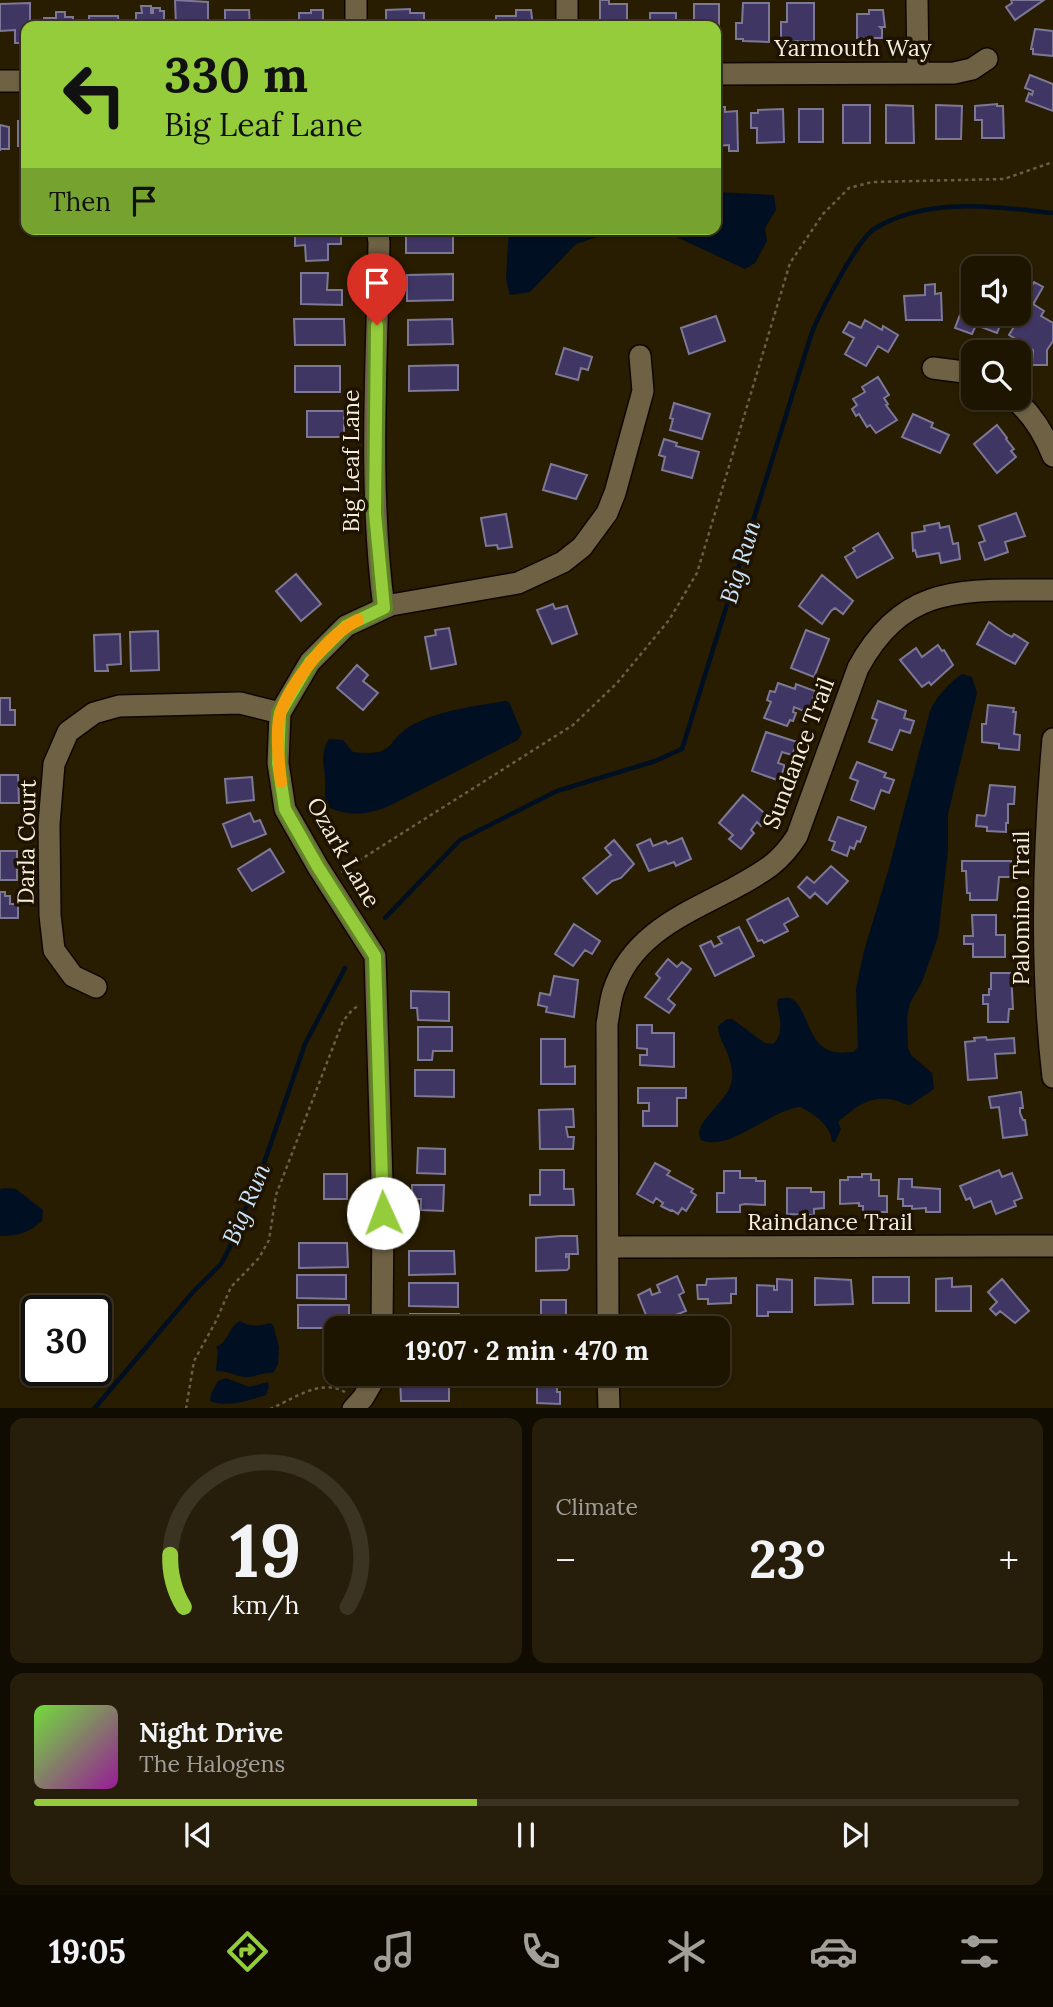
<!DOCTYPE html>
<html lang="en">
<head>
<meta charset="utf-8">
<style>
	:root { --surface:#1e1501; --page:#261e0b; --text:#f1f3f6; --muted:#a19f99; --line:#3c3423; --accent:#94cc3c }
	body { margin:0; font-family:Lora,serif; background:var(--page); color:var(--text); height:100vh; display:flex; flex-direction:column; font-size:26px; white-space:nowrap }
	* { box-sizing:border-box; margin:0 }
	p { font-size:23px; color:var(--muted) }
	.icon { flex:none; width:38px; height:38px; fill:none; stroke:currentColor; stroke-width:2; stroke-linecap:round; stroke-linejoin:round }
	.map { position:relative; height:1408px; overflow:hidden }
	.sheet { display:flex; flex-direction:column; gap:10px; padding:10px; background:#100c01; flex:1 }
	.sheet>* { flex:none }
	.hud { position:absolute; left:21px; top:21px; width:700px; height:214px; border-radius:14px; box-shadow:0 2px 5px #0004,0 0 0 2px var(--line); background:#94cc3c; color:#111; overflow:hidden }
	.fabs { position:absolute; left:961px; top:256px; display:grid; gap:14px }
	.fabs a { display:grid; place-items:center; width:70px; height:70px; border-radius:14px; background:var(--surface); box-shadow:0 2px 5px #0004,0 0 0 2px var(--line); font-size:35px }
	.speed { position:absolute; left:21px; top:1295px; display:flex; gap:14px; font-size:35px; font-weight:700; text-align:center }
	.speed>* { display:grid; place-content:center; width:91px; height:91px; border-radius:50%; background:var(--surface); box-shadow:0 2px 5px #0004,0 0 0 2px var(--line); line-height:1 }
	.speed .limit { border:4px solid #111; border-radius:10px; background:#fff; color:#111 }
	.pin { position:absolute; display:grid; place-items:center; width:60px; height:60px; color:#fff; margin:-72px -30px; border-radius:50% 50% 50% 0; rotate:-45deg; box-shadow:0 0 7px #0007 }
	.pin .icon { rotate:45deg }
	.me { position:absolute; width:77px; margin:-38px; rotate:358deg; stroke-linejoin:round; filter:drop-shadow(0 0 5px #0008) }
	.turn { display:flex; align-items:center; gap:24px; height:147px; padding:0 28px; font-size:32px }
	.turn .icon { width:91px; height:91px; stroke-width:2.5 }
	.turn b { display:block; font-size:49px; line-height:60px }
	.then { display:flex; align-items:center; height:66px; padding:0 28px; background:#0003; gap:14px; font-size:26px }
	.big { font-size:52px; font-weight:700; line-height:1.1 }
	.sheet .tile { flex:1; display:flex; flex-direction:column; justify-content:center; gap:10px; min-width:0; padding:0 24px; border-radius:14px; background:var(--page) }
	.sheet .dial { align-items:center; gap:0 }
	.dial svg { height:182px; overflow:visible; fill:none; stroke:var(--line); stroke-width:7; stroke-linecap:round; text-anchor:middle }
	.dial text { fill:var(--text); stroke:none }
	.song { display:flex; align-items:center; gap:21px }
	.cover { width:84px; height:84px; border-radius:10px; background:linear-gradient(135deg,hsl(100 70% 55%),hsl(300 70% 35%)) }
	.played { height:7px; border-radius:4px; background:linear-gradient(90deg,var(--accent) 45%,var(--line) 45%) }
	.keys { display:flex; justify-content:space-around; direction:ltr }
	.heat { display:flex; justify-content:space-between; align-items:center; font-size:38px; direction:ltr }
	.sheet .tiles { flex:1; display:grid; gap:10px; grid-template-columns:1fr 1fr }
	.tile:last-child { grid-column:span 2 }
	.trip { position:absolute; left:324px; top:1316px; width:406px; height:70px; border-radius:14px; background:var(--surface); box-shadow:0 2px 5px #0004,0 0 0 2px var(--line); font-weight:700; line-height:70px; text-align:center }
	.menu { display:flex; height:112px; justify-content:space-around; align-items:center; background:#0c0800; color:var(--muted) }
	.menu .icon { width:49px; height:49px }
	.menu .active { color:var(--accent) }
	.menu b { font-size:32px; color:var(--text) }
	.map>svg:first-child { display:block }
	.water { fill:#000f21 }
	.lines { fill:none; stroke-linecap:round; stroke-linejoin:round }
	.stream { stroke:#000f21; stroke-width:4.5 }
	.building { fill:#403664; stroke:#7d7896; stroke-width:2 }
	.minor-casing { stroke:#100600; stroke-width:24 }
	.path { stroke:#695f47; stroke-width:2.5; stroke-dasharray:3.5 3.5; stroke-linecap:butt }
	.minor { stroke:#6e6144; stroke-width:21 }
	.route-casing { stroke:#608527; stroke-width:18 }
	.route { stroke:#94cc3c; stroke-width:12 }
	.slow { stroke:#f59e0b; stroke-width:12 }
	.labels { text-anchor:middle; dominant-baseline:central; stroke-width:7; stroke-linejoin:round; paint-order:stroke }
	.street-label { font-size:23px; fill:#f5eede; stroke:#1e1300 }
	.water-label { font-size:24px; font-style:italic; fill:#c9e4fb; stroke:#1e1300 }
</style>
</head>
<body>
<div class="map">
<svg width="1053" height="1409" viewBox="0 0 1053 1409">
	<rect width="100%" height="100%" fill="#281c01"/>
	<path class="water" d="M716,192L774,195L776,210L765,228L767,241L755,263L745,269L670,234L639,233L597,237L576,244L530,292L510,295L506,279L509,229H716Z
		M962,674L972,677L977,693L948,814V849L938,937L922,982L910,1003L907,1018L908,1048L911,1055L932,1073L934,1089L910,1105C904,1105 900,1101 894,1100C869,1095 856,1107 838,1122L841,1129L835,1142H832C832,1126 813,1113 800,1107C768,1111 730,1152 701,1140L699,1133L701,1126C717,1100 741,1092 729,1058C726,1046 718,1038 718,1026L727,1019H732L765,1043L773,1044C785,1033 779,1017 777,1003L778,999C784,998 790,996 795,1001C808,1014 809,1044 831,1051C839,1054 847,1052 854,1052L858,1047L856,989L864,951L889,868L930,711C936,697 949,683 962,674Z
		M505,701L509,702L522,733L518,740L389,806C367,815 349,817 328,807C323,796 326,789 325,778C324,762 320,754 329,739L343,740L353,752C400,757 383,740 414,724C441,710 476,706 505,701Z
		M5,1188L16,1189L43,1210L42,1221C28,1233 18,1236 0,1236V1189Z
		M240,1321C248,1327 262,1326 270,1323L273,1325L279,1347L278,1364L273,1373C264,1372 258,1376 250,1377C239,1378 227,1370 216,1371L218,1350L216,1347C228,1343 229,1326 240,1321Z
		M226,1378L249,1387L268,1382L269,1386L266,1395C251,1400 224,1408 210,1401L211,1394L218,1381Z"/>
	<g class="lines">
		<path class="stream" d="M385,918L460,840L557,791L655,761L682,749L811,335C819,314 857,240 874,229C926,196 995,207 1053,213
			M94,1409L193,1292L221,1264L229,1249L263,1166L305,1044L345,968"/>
	</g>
	<path class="building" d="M175,0L208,2V26H173H176Z
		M600,0H609V4H627V26H600Z
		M1011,0H1044L1015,20L1006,7L1012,3Z
		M30,3V26H26V43H15V30L0,31V4Z
		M743,3H769V42L743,41V39H736V23H742Z
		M787,3H814V41H787V38H781V22H787Z
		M694,4H719V42H716V26H694Z
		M141,6H151V13H153V8H160V11H164V26H130L136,25V13H142Z
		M410,9V13H424V26H398V23H386V10Z
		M225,10H249L250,26H218H225Z
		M311,10H323V23H319V26H299V13H311Z
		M516,10H531L533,26H496V16H516Z
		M869,10H883L885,27H880L882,29V38H857V14H869Z
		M56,12H65V17H73V26H44V18H56Z
		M650,13H676V26H650Z
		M89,16H118L119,26H89Z
		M1035,29L1053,31V56L1033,54V49H1031Z
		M1030,75L1053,84V111L1026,101L1029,93L1032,95L1033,91L1025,88Z
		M997,104V106H1003L1004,138H982V120H975V106Z
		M843,105H870V143H843Z
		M886,105L913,106L914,143H886Z
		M936,105L962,106L961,139H936Z
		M716,107H725V112L737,111L738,151H729V145L716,146Z
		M783,109L784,142L757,143V128H751V113H758V110Z
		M799,109H823V142H799Z
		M18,121H26V146H18Z
		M0,125L9,127V149H0V151Z
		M341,229V244H328V260L306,261L305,245L295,246V230Z
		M406,229H453V253H406Z
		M301,273H328L327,290H342V305L301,304Z
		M453,274V300L407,301V275Z
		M1034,282L1043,287L1034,303L1025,298Z
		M935,284V294L941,293L942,320H906L904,296L925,295V285Z
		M969,291L973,293V313H1005L997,333L976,325L972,334L955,328Z
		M1033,304L1044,311L1041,316L1053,323V341L1047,350V365H1032L1033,350L1009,335L1026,307L1029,309Z
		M716,316L725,341L689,354L681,328Z
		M294,319H344L345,345H295Z
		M452,319L453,344L408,345V320Z
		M865,320L882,330L883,326L898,335L888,352L878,346L866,366L845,354L854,338L843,332L849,322L861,328Z
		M564,348L592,357L588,370L581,368L578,380L556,374Z
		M458,365V390L409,391V366Z
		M295,366H340V392H295Z
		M878,377L889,395L884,398L888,404L886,405L897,420L876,433L870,425L867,427L859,414L856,416L852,409L857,405L853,399L865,392L862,387Z
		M674,403L710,414L702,439L670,430L673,419L670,418Z
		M307,411H344V437H307Z
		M913,414L933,423L931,427L949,435L940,453L902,437Z
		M997,425L1007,438L1006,439L1014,449L1011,451L1016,457L997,473L974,444Z
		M664,439L677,443L676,446L699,452L692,478L662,470L665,457L659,455Z
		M551,464L587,475L576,499L543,490Z
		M1016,513L1025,536L1005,542L1008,552L985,560L979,543L985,541L979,526Z
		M506,514L512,547L498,549L497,545L486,546L481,518Z
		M939,523L940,528L949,526L953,544L958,543L960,559L941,563L939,553L917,557L915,550L913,551L912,533L925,531L924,526Z
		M878,533L893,558L857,578L845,557L855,551L853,548Z
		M296,574L321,604L301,621L276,591Z
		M822,575L853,601L843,614L835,608L831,611L822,624L799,606Z
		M553,604L555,609L567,606L577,634L552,644L537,610Z
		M989,622L1006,634L1012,637L1014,634L1028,643L1015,664L977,644Z
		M449,628L456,664L431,669L425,637L436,635L435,630Z
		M806,630L829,639L814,677L791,668Z
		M158,631L159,670L131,671L130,632Z
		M120,634L121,664L107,665L108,671H95L94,635Z
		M938,645L942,651L944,650L953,665L931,685L929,682L922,687L900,660L916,648L922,657Z
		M357,665L368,675L363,681L378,693L363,710L337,688Z
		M778,683L795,689L796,684L815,691L809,713L794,707L793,712L796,713L793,721L790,720L787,726L764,718L771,702L767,700L770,691L775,692Z
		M0,698H10V710H15V725H0Z
		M878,701L906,711L904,718L914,721L910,733L900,730L892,750L869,742L877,720L872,718Z
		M988,705L1014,708L1013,712H1016L1014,734L1020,735L1019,750L999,748V744L982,742V724H986Z
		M766,732L797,742L792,755L782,752L778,763L784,765V767L780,781L752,771Z
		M857,762L886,773L884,777L894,780L889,793L881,790L874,809L851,800L858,781L850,778Z
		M0,775H18L19,803H0Z
		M252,777L254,800L227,803L225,779Z
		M990,785L1015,787L1014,804H1008V823H1006V832L987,831V827L976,826L977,815L985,816L986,813Z
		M743,795L769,817L761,826L757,822L751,830L754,833L741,849L729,839L733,835L719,823Z
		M250,813L254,822L260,820L266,834L232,847L223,824Z
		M838,817L866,827L860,842L857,841L854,849L850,847L847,856L832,850L835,842L829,840Z
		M682,838L691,859L676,866L674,862L649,871L637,845L650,839L653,846L666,841L668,844Z
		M614,840L634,864L621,878L612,881L597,894L583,878L611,855L605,848Z
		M270,849L284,872L252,891L238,869Z
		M0,851H17V880H0Z
		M962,861H1011V877H999L997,900H970V893H967L966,871H962Z
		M831,866L848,881L827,904L815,893L810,898L798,887L807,877L814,883Z
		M0,892H5V896H10V904H18V918H0Z
		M788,898L798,916L784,924L788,931L764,943L762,940L758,941L747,920Z
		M972,915H996V935H1005V957H973V944H964V936H973Z
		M574,924L600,941L592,954L585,950L573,966L555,954Z
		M739,927L754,956L715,976L700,946L711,941L714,947L722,943L718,937Z
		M668,959L677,967L682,962L691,969L668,999L675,1005L669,1013L645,997L660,978L656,974Z
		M991,973H1011L1013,1009H1009L1008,1022H988V1004H983V995H989V989H991Z
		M554,976L578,980L574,1017L546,1012L547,1007L538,1005L540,993L550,995Z
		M411,991L449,992V1021L418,1020L417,1008H411Z
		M637,1025H652V1033H674V1067L640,1065V1055H647V1049L637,1048Z
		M418,1027H452V1051H433L432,1060H418Z
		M986,1037L987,1040L1014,1038L1015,1053L995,1054L997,1078L968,1080L965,1042L975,1041L974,1038Z
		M541,1039H565V1067L575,1066V1084H541Z
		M415,1070H454V1097L415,1096Z
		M638,1088H686V1098H677V1126H643V1111H649V1103H638Z
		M1021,1092L1023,1108H1020V1113L1023,1120H1025L1027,1135L1003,1138L999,1107L991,1108L989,1097Z
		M573,1109L574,1127H566L568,1137H574L573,1149H540L539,1110Z
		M418,1148L445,1149V1174L417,1173Z
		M655,1163L670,1171L667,1175L693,1189L691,1192L696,1195L686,1211L682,1208L678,1214L672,1210L671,1211L661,1206L663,1203L656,1198L653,1203L637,1194Z
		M540,1170H564V1189H573L574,1205H530V1195H540Z
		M999,1170L1002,1177L1012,1173L1022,1198L1014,1201L1016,1206L996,1214L991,1201L974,1208L970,1198L966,1200L960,1186Z
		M724,1171H740V1178H756V1181H765V1205L745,1204L740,1205V1212H717V1193H724Z
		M324,1174H347V1199H324Z
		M862,1174H871V1180H879V1196H887V1212H863V1206H859V1203L840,1204V1180H848V1177H862Z
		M899,1179H912V1187L940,1189V1212H926V1208L912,1209V1206H903V1199H898Z
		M412,1185H444L443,1211L421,1210V1199H412Z
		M787,1188H811V1192H824V1208L814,1209V1215L787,1214Z
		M561,1236H577L578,1254H566V1257L569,1256V1268L567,1270L536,1271V1238Z
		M299,1243H347L348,1267L299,1268Z
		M409,1251H454L455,1274L409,1275Z
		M297,1275H346V1299L297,1298Z
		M677,1276L684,1292L679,1295L686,1311L650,1325L638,1295L650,1289L652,1295L660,1292L657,1285Z
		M873,1277H909V1303H873Z
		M736,1278V1294H731V1303L708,1304V1299H698L697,1285H706L707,1279Z
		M815,1278L851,1280L853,1304L815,1305Z
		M952,1278V1287L971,1286V1311H936V1279Z
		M777,1279L792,1280V1312H768V1316H757V1285L774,1286V1290H777Z
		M1002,1279L1029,1311L1015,1323L1000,1311L996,1315L990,1309L997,1302L988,1292Z
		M409,1283H458V1307L409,1306Z
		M541,1300H566V1318H573V1328H541L538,1319L541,1316Z
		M298,1305H349V1328H298Z
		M410,1314H459L460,1328H410Z
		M531,1374H576V1383H557V1392H560V1404L537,1403V1383H531Z
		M400,1377H445V1387H449V1401H401Z"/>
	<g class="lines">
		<g class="minor-casing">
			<path id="minor" d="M356,0V26
				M567,0V26
				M917,0L918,73
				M716,74L954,73L972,69L987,59
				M0,81H26
				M377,229L379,242C377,364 368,487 384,608
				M933,368L964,372L973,375
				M1012,397C1032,413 1044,433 1053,456
				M1053,739C1043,851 1040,965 1053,1077
				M96,987L73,976L54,950L50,915L49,824L54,764L68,732L94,713L119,706L240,703L280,713
				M608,1247L1053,1246
				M382,1328L383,1213L375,956L318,867L285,809L278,763L280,713L310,662L346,626L391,605L518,583L563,562L582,547L607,513L615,493L643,391L640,356
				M608,1328L607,1024C609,1013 610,1002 613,992C631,934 687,913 736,887C763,872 780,863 797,836L858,668C905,581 967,591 1053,590
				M608,1374L609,1409
				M353,1409L363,1398L377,1374"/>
		</g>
		<path class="path" d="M341,872L573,725L617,683L669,620L697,573L790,263L823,214L849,188L872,182L1004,179L1053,162
			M335,1388L338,1374
			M186,1409L194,1361L215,1323L231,1287L259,1258L269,1240L276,1195L343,1021L353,1009L360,1005
			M270,1409C294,1399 320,1378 345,1392"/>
		<use href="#minor" class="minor"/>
	</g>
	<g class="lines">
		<g class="route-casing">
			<path id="route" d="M377,325L375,513L384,608L346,626L310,662L280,713L278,763L285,809L318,867L375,956L383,1213"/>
		</g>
		<use href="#route" class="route"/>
		<path class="slow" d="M281,782C279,766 275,725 281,711C292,682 329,634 358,620"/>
	</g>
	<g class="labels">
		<g class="street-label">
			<text x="853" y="47">Yarmouth Way</text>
			<text transform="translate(350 461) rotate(-90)">Big Leaf Lane</text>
			<text transform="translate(798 753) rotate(-69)">Sundance Trail</text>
			<text transform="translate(26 842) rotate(-89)">Darla Court</text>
			<text transform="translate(344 852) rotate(60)">Ozark Lane</text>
			<text transform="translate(1020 908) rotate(-90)">Palomino Trail</text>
			<text x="830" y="1221">Raindance Trail</text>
		</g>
		<g class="water-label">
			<text transform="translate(740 562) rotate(-73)">Big Run</text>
			<text transform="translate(246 1204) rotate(-67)">Big Run</text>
		</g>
	</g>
</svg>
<div class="fabs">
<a><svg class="icon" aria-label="sound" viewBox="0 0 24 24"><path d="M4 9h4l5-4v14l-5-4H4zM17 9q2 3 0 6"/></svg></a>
<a><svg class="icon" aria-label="search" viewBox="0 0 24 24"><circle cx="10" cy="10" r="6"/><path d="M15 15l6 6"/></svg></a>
</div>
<div class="speed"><div class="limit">30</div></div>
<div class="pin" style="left:377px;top:325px;background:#d93025"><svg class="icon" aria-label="arrive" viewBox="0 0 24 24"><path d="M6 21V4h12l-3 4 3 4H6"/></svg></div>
<svg class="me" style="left:383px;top:1213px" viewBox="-20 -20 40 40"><circle r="19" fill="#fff"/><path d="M0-13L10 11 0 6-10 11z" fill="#94cc3c"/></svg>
<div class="trip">19:07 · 2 min · 470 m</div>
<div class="hud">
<div class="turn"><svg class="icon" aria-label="left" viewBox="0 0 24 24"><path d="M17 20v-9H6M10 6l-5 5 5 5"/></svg><div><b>330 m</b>Big Leaf Lane</div></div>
<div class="then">Then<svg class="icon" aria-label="arrive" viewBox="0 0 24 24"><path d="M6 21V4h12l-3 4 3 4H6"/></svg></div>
</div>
</div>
<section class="sheet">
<div class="tiles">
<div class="tile dial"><svg viewBox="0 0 100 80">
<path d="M14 69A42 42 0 1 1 86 69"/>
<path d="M14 69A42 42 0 0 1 8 46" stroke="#94cc3c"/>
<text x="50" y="56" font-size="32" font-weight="700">19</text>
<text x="50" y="72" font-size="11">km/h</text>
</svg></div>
<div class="tile"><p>Climate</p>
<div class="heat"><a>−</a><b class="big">23°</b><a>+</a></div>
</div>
<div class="tile">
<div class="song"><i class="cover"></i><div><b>Night Drive</b><p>The Halogens</p></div></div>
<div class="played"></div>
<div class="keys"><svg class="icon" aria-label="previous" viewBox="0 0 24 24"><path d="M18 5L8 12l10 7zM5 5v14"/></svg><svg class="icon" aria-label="pause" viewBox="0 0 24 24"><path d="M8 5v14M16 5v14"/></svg><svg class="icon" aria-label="next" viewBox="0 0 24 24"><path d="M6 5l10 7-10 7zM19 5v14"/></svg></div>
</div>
</div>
</section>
<nav class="menu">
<b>19:05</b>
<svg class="icon active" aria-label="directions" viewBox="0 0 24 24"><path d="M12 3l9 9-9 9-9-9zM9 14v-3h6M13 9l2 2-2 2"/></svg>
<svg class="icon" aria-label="music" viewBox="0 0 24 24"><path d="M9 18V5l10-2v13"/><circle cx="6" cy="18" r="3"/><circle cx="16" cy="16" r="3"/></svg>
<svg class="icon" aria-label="phone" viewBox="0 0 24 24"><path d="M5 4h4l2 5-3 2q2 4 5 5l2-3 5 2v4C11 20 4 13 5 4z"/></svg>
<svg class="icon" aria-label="climate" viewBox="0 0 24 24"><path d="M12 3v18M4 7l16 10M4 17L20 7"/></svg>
<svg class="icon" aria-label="car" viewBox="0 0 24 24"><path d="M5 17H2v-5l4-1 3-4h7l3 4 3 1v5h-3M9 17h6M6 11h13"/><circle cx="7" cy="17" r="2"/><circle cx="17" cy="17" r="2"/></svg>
<svg class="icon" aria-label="filters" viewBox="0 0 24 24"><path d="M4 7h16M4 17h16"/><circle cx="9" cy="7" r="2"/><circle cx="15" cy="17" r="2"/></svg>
</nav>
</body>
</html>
